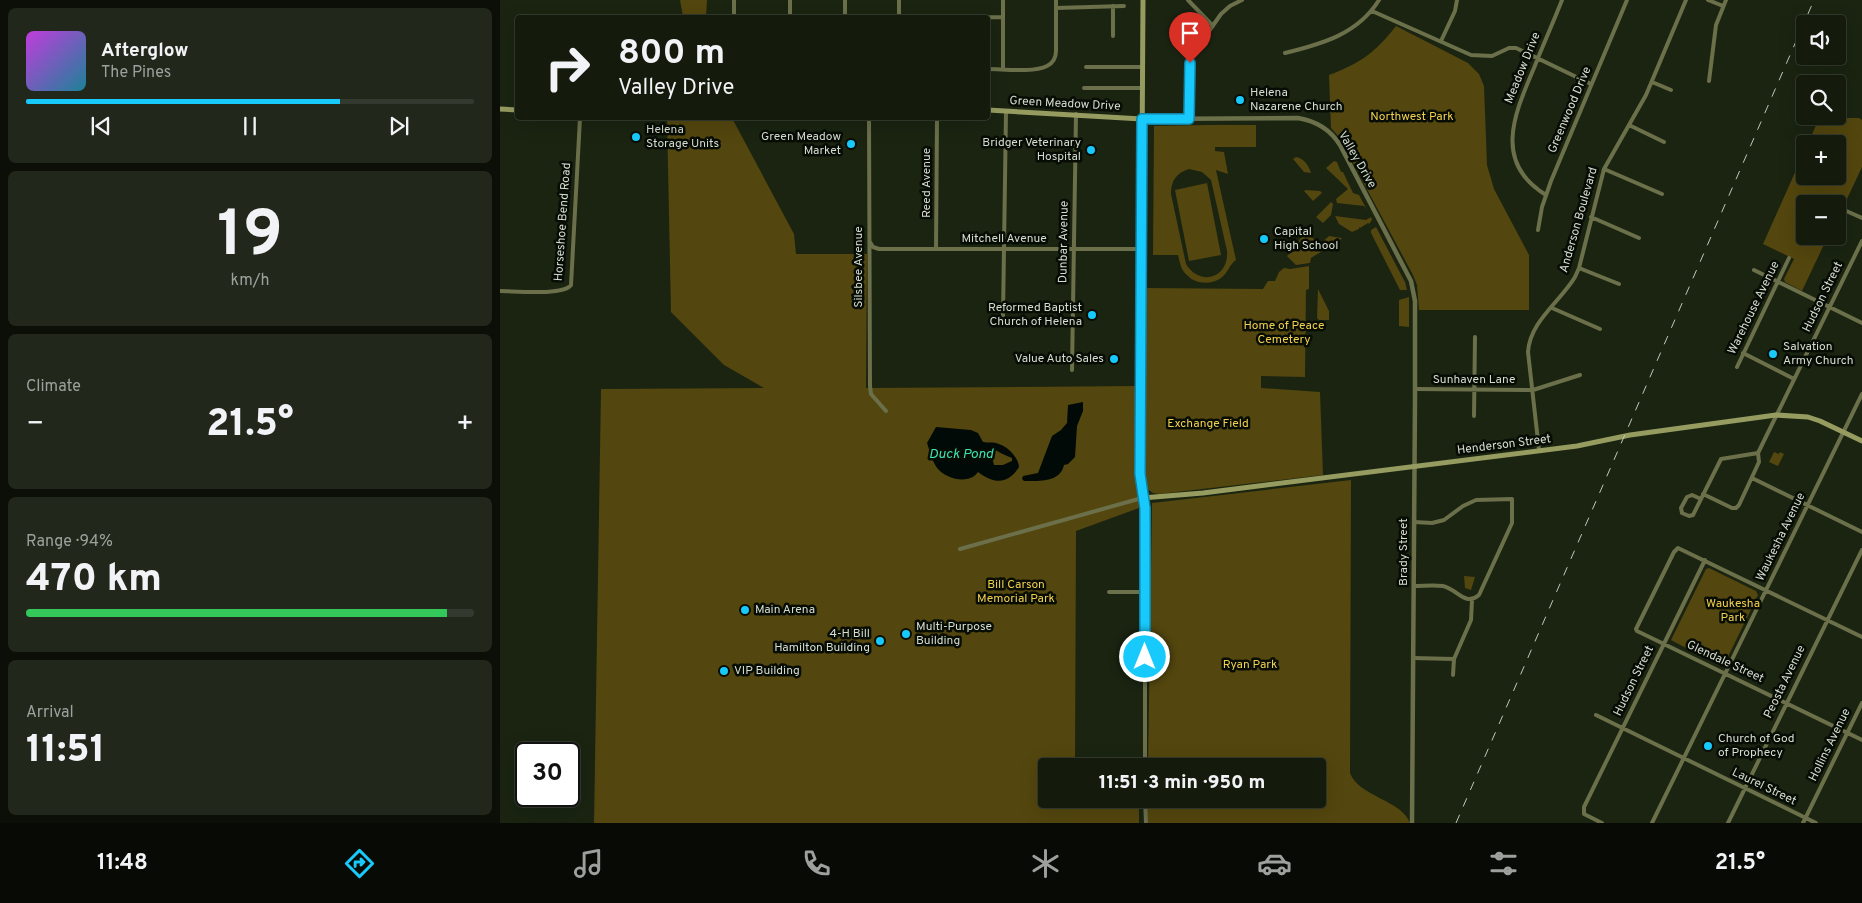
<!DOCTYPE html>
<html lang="en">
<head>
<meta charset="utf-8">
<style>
	:root { --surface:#141b0d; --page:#21281b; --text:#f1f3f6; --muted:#9da19d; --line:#33392e; --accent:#18cafc }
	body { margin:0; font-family:Overpass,sans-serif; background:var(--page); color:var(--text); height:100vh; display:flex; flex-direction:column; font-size:19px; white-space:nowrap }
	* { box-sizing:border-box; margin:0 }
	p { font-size:16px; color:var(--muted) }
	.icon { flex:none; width:28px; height:28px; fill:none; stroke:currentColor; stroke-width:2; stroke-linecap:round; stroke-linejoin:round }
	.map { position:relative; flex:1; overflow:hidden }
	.panel { display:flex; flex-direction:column; gap:8px; padding:8px; background:#0b0f07; width:500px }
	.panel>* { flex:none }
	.hud { position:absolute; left:15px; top:15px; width:475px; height:105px; border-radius:5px; box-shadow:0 5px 20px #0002,0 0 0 1px var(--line); background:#141b0d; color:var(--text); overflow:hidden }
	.buttons { position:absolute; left:1296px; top:15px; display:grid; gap:10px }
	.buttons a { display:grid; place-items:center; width:50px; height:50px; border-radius:5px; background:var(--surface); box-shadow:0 5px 20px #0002,0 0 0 1px var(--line); font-size:25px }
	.speed { position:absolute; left:15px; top:742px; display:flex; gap:10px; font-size:25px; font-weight:700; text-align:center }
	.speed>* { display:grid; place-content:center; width:65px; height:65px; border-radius:50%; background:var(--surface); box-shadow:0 5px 20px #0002,0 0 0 1px var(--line); line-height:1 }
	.speed .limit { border:2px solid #111; border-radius:8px; background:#fff; color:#111 }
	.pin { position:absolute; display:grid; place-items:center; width:42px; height:42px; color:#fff; margin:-51px -21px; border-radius:50% 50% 50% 0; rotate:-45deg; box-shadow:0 0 5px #0007 }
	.pin .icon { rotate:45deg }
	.me { position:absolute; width:55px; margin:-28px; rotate:0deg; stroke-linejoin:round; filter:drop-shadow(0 0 4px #0008) }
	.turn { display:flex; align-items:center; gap:18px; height:105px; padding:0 20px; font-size:22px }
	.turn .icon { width:65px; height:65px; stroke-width:2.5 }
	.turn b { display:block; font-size:35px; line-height:42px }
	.big { font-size:38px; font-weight:800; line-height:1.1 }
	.panel .card { flex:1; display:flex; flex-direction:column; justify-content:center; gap:8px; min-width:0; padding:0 18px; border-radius:8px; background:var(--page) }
	.panel .dial { align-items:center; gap:0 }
	.dial b { font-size:65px; line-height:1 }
	.song { display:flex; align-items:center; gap:15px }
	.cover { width:60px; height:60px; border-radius:8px; background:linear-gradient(135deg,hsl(290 70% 55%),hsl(190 70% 35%)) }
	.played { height:5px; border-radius:2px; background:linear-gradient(90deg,var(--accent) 70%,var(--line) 70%) }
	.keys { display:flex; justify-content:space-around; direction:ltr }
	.heat { display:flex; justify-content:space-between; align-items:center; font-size:28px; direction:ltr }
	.charge { height:8px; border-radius:4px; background:linear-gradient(90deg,#34c759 94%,var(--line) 0) }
	.trip { position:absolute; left:538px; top:758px; width:288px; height:50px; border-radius:5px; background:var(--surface); box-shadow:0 5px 20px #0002,0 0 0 1px var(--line); font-weight:800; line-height:50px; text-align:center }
	.tabs { display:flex; height:80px; justify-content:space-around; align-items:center; background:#080b05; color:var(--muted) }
	.tabs .icon { width:35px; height:35px }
	.tabs .current { color:var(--accent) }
	.tabs b { font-size:22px; color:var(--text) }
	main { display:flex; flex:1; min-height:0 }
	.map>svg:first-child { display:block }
	.green { fill:#53460e; fill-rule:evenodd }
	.water { fill:#010a06; fill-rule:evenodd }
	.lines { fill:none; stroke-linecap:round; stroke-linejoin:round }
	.minor { stroke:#6b6f4a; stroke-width:4 }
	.tertiary { stroke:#6b6f4a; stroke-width:4.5 }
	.secondary { stroke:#969c60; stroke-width:5 }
	.rail { stroke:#c0c7bb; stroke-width:1; stroke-dasharray:9 9; stroke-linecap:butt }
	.route-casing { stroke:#1083a4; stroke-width:12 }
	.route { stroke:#18cafc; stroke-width:9 }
	.poi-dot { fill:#18cafc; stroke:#070c05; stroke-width:2 }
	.labels { text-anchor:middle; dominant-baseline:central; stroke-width:5; stroke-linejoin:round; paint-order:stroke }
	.street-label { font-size:12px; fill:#d5dcd0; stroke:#070c05 }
	.poi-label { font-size:12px; fill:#d5dcd0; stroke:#070c05; text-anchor:start }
	.park-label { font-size:12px; fill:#f1d04d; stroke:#070c05 }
	.water-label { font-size:14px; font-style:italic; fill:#3ee3b3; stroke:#070c05 }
</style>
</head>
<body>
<main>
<section class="panel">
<div class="card">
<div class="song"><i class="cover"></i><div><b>Afterglow</b><p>The Pines</p></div></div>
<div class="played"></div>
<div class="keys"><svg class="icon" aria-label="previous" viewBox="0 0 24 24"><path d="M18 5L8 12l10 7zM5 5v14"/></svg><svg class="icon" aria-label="pause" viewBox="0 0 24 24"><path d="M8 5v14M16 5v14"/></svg><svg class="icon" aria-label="next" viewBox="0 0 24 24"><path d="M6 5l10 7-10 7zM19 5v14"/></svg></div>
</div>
<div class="card dial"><b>19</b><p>km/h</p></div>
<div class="card"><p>Climate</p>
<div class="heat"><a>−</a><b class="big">21.5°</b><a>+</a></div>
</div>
<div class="card"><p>Range · 94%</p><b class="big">470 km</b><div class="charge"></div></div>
<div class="card"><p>Arrival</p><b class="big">11:51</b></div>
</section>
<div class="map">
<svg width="1362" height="823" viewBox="0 0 1362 823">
	<rect width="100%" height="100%" fill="#1a2411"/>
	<path class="green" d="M180,0H207L206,17H183Z
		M896,26L968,63L979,74L984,86L987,165L994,189L1029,255V310H919L917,285L913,275L839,137L831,128L829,75C859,64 876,52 896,26Z
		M167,118H232L294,234L296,254H367L366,388L638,386L637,486L639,508L576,531L575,766H546V799H639V823H94L101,389L264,388L224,365L171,312Z
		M1319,118H1359L1362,120V167L1338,218V204H1305V236H1328L1302,291L1285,282L1284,279L1294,259L1263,244L1305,150V176H1338V144H1308Z
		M707,125H756V147H715V151L724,152L728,174L716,170L736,260C729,265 728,273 721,278C712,285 695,284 688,276C681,271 680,263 678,255H653L654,126ZM689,169L702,172L711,180L727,251C729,278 700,287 686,264L671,194C671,181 676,173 689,169Z
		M796,157C804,158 809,166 811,173L804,172L793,159Z
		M834,161L837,162L841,172H843L853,193L859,195L867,210L864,206L837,203L836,199L848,189L826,168Z
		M707,183L721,255L689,261L675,190Z
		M806,190L820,191L822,193L813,201L804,191Z
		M831,202L833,204L831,215L823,223L816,217Z
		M835,216L866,220L871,217L872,220L869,224L868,223L860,228L859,227V229L852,232L839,224Z
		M876,227L905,282L907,290H900L871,233V230Z
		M804,234L809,235L820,244L829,236L842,238L840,240L811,258L810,263L796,265L787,256L799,245L797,243Z
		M809,266V289L806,290L805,377L761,376V388L820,392L823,475L659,494L653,493L646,488L644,475L646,288L763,289L768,281H775L779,272L784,268L790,269Z
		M818,289L829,311V320H819L817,318Z
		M909,297V327L899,326V300Z
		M1274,452L1279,454L1280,452L1284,454L1278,466L1269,462Z
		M851,480L850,773C859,797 902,800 910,823H647V799H816V766H648L652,503Z
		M1209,568L1256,591L1258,595L1224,665L1220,666L1171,640L1206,569Z
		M964,576L975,577L971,590L965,588Z"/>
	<path class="water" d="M583,402V411L577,426L575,457L568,464L564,465C560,483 538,481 524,481L522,479L523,476L538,473L552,436L561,430L567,423L568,405Z
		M436,427L471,430L478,433L483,442C488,443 492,442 496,443C507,446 518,456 519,467C508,485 494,484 478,472C469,485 447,479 438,469C432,462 430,451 427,443ZM492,448C499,452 504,455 512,458V461L503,465H494L490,449Z"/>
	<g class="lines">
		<path class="minor" d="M503,0V69
			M688,0L713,26
			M1208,0L1223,6
			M556,8L624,6
			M872,11L971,55L992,56L1009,48H1016L1091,84
			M234,18V0
			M290,18V0
			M345,18V0
			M399,18V0
			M462,18L503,17
			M613,36V6
			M676,39L696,50
			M941,41L955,11L957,0
			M785,53C822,44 858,34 879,0
			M586,67H642
			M488,69C503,69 533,73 547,66C553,63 556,58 556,51V0
			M1209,81L1216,25L1226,0
			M1152,82L1171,90
			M584,88H642
			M369,118L370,386L371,394L386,411
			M689,119V69L691,57L721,14L730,6L742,0
			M1129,125L1164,142
			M1104,169L1162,194
			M1046,195C992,162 1015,113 1034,68C1043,45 1053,23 1062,0
			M1344,210L1362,218
			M1091,217L1139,238
			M1038,230L1042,207L1051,181L1127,0
			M370,242L373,247L379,249H641
			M436,249L437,118
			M1079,268L1119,284
			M1254,270L1362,323
			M0,291C14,291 63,296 71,285L80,118
			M1052,308L1100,329
			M503,316L506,111
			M1243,353L1294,379
			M1237,367L1289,258
			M572,370L576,114
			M915,389L1033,390L1080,375
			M974,416L975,337
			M1039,450L1028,352C1030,321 1060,302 1075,277L1079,268L1104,169L1146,95L1186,0
			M1252,478L1362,532
			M1203,494L1232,508H1236L1239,505L1259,462L1258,453L1362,241
			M1201,499L1192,495L1187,497L1181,508L1182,513L1189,516L1193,515L1221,459L1258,453
			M460,549L642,498L645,508V766
			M914,586C923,586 933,585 943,586C957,589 965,607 979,595L1012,523V499L976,500L963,506L944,520L932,523L914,522
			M609,592H645
			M1362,637L1178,548L1174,552L1136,629L1137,631L1362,740
			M913,658L954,659
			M953,675L954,659L971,620L972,600
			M1096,715L1316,823
			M645,799L646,823
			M1102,823L1084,814V807L1205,560
			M1152,823L1362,394
			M1228,823L1362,550
			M1303,823L1362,703"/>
		<path class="tertiary" d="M642,119L798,118C816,121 830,129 840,145L911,281L915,301V398L912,823"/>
		<path class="secondary" d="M643,0L640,474L642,498L703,493L1077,446L1130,435L1276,415L1308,417L1320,421L1362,441
			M0,109L18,110
			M488,110L642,119"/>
		<path class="rail" d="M956,823L1314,0"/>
	</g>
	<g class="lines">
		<g class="route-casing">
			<path id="route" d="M645,657V508L640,474L642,119H689L690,63"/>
		</g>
		<use href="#route" class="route"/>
	</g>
	<g class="poi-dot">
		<circle cx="740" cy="100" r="5"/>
		<circle cx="136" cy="137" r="5"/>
		<circle cx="351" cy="144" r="5"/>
		<circle cx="591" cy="150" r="5"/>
		<circle cx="764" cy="239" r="5"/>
		<circle cx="592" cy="315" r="5"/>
		<circle cx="1273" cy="354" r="5"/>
		<circle cx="614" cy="359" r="5"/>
		<circle cx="245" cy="610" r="5"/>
		<circle cx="406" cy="634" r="5"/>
		<circle cx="380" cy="641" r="5"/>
		<circle cx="224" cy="671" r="5"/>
		<circle cx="1208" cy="746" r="5"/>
	</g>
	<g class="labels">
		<g class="street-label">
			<text transform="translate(1023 68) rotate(-68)">Meadow Drive</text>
			<text transform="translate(565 104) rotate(3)">Green Meadow Drive</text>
			<text transform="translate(1070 110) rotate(-67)">Greenwood Drive</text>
			<text transform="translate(857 160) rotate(60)">Valley Drive</text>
			<text transform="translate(427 183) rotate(-90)">Reed Avenue</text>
			<text transform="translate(1079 220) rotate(-74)">Anderson Boulevard</text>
			<text transform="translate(63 222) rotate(-86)">Horseshoe Bend Road</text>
			<text x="504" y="239">Mitchell Avenue</text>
			<text transform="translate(564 242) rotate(-89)">Dunbar Avenue</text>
			<text transform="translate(359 267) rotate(-90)">Silsbee Avenue</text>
			<text transform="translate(1323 297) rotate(-64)">Hudson Street</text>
			<text transform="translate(1254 308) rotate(-64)">Warehouse Avenue</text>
			<text x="974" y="380">Sunhaven Lane</text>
			<text transform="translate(1004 445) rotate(-7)">Henderson Street</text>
			<text transform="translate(1281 537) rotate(-64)">Waukesha Avenue</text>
			<text transform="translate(904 552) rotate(-90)">Brady Street</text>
			<text transform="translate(1225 662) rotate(25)">Glendale Street</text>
			<text transform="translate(1134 681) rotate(-64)">Hudson Street</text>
			<text transform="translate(1285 682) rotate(-64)">Peosta Avenue</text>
			<text transform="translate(1330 745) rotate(-64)">Hollins Avenue</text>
			<text transform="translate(1264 787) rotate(26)">Laurel Street</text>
		</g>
		<g class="poi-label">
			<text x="750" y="93">Helena<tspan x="750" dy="14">Nazarene Church</tspan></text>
			<text x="146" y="130">Helena<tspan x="146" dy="14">Storage Units</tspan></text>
			<text x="341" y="137" text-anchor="end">Green Meadow<tspan x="341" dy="14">Market</tspan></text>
			<text x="581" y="143" text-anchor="end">Bridger Veterinary<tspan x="581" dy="14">Hospital</tspan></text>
			<text x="774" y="232">Capital<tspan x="774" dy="14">High School</tspan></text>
			<text x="582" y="308" text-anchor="end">Reformed Baptist<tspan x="582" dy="14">Church of Helena</tspan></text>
			<text x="1283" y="347">Salvation<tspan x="1283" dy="14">Army Church</tspan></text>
			<text x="604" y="359" text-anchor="end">Value Auto Sales</text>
			<text x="255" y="610">Main Arena</text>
			<text x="416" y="627">Multi-Purpose<tspan x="416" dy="14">Building</tspan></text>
			<text x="370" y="634" text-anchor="end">4-H Bill<tspan x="370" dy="14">Hamilton Building</tspan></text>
			<text x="234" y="671">VIP Building</text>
			<text x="1218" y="739">Church of God<tspan x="1218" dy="14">of Prophecy</tspan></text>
		</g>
		<g class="park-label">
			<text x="912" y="117">Northwest Park</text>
			<text x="784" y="326">Home of Peace<tspan x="784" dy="14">Cemetery</tspan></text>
			<text x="708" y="424">Exchange Field</text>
			<text x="516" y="585">Bill Carson<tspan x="516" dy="14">Memorial Park</tspan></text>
			<text x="1233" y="604">Waukesha<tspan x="1233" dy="14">Park</tspan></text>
			<text x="750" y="665">Ryan Park</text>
		</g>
		<g class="water-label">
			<text x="461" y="454">Duck Pond</text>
		</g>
	</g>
</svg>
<div class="buttons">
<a><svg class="icon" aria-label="sound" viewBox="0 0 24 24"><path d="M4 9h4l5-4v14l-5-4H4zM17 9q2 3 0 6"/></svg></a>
<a><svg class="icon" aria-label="search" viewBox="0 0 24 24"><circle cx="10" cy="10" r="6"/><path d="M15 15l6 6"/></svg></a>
<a>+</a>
<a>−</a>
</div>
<div class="speed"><div class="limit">30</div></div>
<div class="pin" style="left:690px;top:63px;background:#d93025"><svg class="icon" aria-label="arrive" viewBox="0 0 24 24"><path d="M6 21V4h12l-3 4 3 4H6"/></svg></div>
<svg class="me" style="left:645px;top:657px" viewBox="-20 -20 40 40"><circle r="17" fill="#18cafc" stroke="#fff" stroke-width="3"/><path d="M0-11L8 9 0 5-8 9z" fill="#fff"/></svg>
<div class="trip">11:51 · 3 min · 950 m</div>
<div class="hud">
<div class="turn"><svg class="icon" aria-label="right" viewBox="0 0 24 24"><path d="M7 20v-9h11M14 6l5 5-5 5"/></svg><div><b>800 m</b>Valley Drive</div></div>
</div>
</div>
</main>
<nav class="tabs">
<b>11:48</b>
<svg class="icon current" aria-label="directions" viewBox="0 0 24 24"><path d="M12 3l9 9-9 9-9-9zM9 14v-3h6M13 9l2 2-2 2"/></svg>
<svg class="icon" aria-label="music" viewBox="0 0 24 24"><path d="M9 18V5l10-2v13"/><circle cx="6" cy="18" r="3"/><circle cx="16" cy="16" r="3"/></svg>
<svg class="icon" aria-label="phone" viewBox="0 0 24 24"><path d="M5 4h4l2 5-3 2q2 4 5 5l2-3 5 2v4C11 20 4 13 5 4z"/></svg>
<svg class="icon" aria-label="climate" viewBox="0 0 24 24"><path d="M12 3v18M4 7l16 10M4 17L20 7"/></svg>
<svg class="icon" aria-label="car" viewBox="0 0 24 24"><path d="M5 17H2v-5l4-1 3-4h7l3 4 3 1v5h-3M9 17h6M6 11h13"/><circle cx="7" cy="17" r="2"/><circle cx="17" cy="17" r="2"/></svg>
<svg class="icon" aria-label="filters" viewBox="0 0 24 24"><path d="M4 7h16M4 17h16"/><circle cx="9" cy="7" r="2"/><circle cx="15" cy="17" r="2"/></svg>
<b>21.5°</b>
</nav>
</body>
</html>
